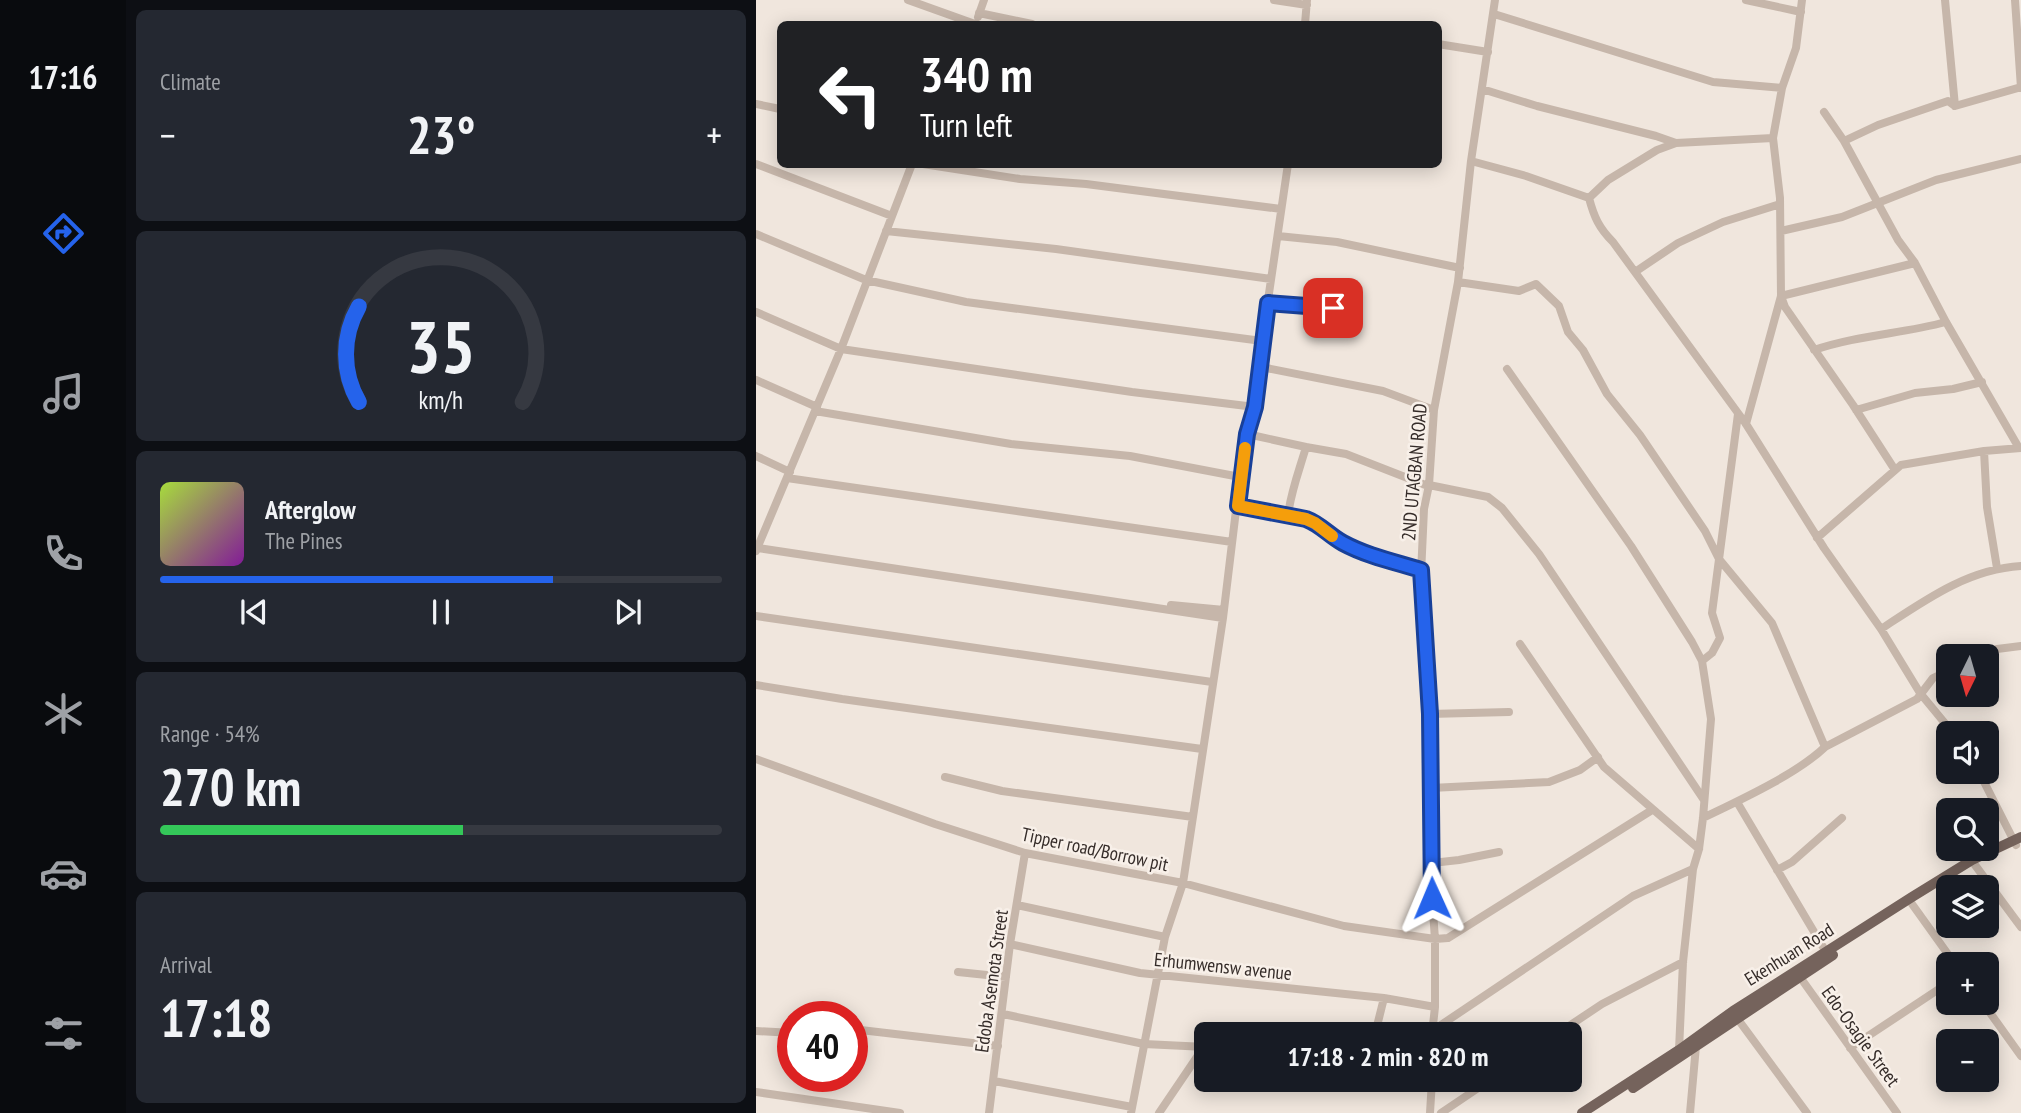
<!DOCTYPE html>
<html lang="en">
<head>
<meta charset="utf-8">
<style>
	:root { --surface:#171b24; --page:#242831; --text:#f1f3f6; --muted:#9ea1a6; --line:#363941; --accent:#2563eb }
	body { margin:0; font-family:"PT Sans Narrow",sans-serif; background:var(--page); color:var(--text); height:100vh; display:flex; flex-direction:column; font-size:26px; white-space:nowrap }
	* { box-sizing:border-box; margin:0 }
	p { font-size:23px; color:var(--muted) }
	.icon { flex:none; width:38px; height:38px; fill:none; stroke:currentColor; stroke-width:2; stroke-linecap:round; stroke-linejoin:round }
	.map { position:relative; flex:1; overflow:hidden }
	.side { display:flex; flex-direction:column; gap:10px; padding:10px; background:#0d0f14; width:630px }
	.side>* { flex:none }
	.banner { position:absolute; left:21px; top:21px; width:665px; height:147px; border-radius:10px; box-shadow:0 4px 18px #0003; background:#202124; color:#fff; overflow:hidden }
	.needle { width:46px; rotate:185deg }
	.buttons { position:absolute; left:1180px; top:644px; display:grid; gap:14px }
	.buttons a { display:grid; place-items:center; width:63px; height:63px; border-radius:10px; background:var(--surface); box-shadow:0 4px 18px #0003; font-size:35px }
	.speed { position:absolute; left:21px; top:1001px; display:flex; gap:14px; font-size:35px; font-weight:700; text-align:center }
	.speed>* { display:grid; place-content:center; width:91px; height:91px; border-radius:50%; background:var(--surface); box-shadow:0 4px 18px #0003; line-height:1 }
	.speed .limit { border:10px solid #d22; background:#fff; color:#111 }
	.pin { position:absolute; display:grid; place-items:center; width:60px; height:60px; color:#fff; margin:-30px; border-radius:14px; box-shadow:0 4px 10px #0006 }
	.me { position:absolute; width:77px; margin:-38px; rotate:359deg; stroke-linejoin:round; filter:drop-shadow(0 0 5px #0008) }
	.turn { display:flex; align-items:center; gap:24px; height:147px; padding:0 28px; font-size:32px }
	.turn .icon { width:91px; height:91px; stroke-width:2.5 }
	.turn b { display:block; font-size:49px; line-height:60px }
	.big { font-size:52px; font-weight:700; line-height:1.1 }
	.side .tile { flex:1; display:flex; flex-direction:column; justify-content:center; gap:10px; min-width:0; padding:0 24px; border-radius:10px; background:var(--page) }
	.side .dial { align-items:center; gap:0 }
	.dial svg { height:182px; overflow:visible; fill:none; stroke:var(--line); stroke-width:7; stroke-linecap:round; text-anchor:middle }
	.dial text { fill:var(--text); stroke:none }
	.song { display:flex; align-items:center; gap:21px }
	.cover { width:84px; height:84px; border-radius:10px; background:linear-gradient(135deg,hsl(80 70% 55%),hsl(290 70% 35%)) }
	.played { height:7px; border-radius:4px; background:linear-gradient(90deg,var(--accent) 70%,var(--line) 70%) }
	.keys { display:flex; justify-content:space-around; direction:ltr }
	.heat { display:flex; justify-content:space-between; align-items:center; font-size:38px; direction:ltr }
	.charge { height:10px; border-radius:5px; background:linear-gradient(90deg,#34c759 54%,var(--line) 0) }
	.trip { position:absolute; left:438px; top:1022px; width:388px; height:70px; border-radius:10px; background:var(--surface); box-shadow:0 4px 18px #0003; font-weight:700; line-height:70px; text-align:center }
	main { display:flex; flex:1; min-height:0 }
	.dock { display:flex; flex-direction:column; width:126px; justify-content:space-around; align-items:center; background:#090b0e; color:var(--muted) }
	.dock .icon { width:49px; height:49px }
	.dock .selected { color:var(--accent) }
	.dock b { font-size:32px; color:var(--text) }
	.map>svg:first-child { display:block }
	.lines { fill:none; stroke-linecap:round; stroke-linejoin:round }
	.minor { stroke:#c6b6aa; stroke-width:8 }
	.major { stroke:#75635c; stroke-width:10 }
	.route-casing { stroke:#184099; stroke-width:18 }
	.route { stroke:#2563eb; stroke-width:12 }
	.slow { stroke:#f59e0b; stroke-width:12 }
	.labels { text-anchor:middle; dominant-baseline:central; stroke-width:5; stroke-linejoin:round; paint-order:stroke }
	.street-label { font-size:19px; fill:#352c29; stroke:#f8f0e9 }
</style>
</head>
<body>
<main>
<nav class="dock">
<b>17:16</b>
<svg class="icon selected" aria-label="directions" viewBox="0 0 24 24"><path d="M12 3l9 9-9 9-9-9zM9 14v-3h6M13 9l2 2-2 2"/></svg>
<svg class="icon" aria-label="music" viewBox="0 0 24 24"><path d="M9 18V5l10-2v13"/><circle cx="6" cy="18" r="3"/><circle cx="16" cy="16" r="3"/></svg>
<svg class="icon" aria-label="phone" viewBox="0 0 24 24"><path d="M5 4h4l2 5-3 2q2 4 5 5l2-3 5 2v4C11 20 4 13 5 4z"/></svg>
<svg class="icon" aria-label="climate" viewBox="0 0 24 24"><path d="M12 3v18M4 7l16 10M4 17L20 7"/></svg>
<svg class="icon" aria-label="car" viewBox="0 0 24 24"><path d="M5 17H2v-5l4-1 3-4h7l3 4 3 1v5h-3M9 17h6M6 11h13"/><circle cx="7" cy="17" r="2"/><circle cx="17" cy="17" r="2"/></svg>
<svg class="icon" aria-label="filters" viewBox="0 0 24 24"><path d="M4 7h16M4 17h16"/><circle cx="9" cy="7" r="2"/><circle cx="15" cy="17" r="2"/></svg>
</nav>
<section class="side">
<div class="tile"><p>Climate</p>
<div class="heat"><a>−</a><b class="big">23°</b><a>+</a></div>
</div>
<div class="tile dial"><svg viewBox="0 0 100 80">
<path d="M14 69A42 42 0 1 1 86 69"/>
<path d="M14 69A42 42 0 0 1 14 27" stroke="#2563eb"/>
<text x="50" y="56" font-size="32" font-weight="700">35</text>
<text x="50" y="72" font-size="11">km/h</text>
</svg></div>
<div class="tile">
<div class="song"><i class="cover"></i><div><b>Afterglow</b><p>The Pines</p></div></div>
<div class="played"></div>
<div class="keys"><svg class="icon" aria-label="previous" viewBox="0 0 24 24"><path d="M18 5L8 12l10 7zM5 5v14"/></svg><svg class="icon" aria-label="pause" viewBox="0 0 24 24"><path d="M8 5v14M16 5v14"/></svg><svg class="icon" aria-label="next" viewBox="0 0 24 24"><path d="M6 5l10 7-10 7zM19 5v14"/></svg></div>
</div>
<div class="tile"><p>Range · 54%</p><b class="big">270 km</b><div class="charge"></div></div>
<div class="tile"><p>Arrival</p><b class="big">17:18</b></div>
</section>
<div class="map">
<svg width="1265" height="1113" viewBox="0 0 1265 1113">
	<rect width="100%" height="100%" fill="#f0e6dd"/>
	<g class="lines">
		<path class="minor" d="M152,0L219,24
			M518,0L551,5
			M990,0L1045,12
			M1189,0L1199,106
			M1259,0L1265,88
			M223,13L276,24
			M738,14L957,82L1026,88
			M222,17L228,0
			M549,24L551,0
			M682,44L732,52
			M726,89L781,106L900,136L920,143
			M0,104L24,109
			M1068,112L1088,141L1142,240L1159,263L1190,322L1263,448
			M1088,141L1122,125L1192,101L1199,106L1265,87
			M715,161L770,176L833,198C838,217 843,228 857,242L990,424L1068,548L1125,629L1164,693L1197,733
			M0,164L136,216
			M167,164L264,179L330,184L525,209
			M833,198L852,180L901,150L920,143L1017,138
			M130,231L300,249L515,279
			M1025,231L1086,217L1180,180L1265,159
			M0,234L110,280L210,302L506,341
			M522,236L581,242L704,268
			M879,272L922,243L967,222L1024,204
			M702,282L763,291L780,284L803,306L812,332L827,350L851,394L884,435L949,531L963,559L1016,623L1069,747
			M512,303L577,308
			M0,312L85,349L376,392L499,407
			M1058,350C1102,335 1145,334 1190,322
			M505,367L627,391L678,410
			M751,369L875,546L936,642L946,661
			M0,380L61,407
			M1100,410L1159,393L1197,389L1226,382
			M59,411L255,444L374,456L484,477
			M990,424L1025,296L1024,198L1017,138L1026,88L1040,48L1046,0
			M491,434L550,447
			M1228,451L1231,507L1241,568
			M0,456L34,472
			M1139,470L1097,405L1029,307L1025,296L1159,263
			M31,478L476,542
			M673,485L732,497L746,508L783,554L948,800
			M482,506L550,519C563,524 574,535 587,543C611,556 639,562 665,570
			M532,515C535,491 543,471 550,447L590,454L672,486
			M1061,538L1145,465L1228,451L1265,448
			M2,548L467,618
			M0,551L85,349L156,164
			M415,605L468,610
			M0,616L456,682
			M1125,629C1169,600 1212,569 1265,566
			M764,644L848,767L943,849
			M1225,656L1241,649L1265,646
			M0,685L86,699L446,749
			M673,714L753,712
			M0,759L179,824L269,853L427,883L588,926L679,939L692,938L896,810
			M1223,772L1260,845
			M189,777L246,791L437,817
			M675,788L793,782L824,770L842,757
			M981,802L1070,952
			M947,818C984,800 1041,774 1069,747L1161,699L1177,678L1192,671
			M676,863L703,860L743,852
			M1219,865L1265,927
			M1021,870L1036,862L1086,818
			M1156,904L1199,964
			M261,905L409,937
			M254,944L384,973L628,998L679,1007
			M202,972L250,977
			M1044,977L1141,1113
			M1227,1003L1265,1056
			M247,1014L388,1044L450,1047
			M978,1014L1051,1113
			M96,1029L242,1046
			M0,1031L37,1033
			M676,1031L877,896L937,869
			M619,1034L628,998
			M676,1034L679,1007V939L676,898L673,714L665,574L668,509L673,485L678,410L702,282L715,161L739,0
			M801,1034L846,1004L927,962
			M1094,1048L1192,983
			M923,1050L927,962L937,869L943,849L947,818L955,719L946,661L956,653L964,638L956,613L982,414
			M238,1081L376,1107
			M0,1092L144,1113
			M233,1113L254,944L269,853
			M375,1113L409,937L427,883L467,618L484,477L491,434L499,407L505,367L506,341L532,164
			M403,1113L447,1048
			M674,1113L676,1080
			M685,1113L734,1080
			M934,1113L940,1046"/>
		<path class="major" d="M877,1088L1077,955
			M826,1113L923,1050L977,1011L1156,897L1216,860L1265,837"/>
	</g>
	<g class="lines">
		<g class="route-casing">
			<path id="route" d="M577,308L512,303L499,407L491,434L482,506L550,519C564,524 574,536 587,543C611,556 639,562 665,570L674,714L676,898"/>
		</g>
		<use href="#route" class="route"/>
		<path class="slow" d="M489,448L482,506L550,519L559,523L576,536"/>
	</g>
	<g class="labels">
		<g class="street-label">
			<text transform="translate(658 472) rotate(-85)">2ND UTAGBAN ROAD</text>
			<text transform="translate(339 849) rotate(12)">Tipper road/Borrow pit</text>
			<text transform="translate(1033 954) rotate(-32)">Ekenhuan Road</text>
			<text transform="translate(467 966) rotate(6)">Erhumwensw avenue</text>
			<text transform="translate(235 981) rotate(-82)">Edoba Asemota Street</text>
			<text transform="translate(1105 1036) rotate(54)">Edo-Osagie Street</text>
		</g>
	</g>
</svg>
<div class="buttons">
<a><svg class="needle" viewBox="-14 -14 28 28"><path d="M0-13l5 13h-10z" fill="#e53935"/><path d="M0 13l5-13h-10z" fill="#9ea1a6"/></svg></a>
<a><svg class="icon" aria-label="sound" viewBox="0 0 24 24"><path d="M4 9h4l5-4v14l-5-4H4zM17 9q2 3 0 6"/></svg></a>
<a><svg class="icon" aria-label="search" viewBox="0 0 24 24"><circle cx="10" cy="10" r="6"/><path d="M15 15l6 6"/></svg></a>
<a><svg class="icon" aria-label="layers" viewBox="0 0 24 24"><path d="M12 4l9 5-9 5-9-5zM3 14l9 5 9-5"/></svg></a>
<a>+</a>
<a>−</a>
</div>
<div class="speed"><div class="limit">40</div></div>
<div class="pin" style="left:577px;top:308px;background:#d93025"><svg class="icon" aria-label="arrive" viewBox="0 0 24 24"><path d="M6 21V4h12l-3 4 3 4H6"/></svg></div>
<svg class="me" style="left:676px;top:898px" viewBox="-20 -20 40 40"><path d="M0-17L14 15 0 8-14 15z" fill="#2563eb" stroke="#fff" stroke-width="4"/></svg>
<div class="trip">17:18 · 2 min · 820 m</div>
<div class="banner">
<div class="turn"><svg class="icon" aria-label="left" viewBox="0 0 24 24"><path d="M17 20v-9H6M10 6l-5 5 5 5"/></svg><div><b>340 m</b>Turn left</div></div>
</div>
</div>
</main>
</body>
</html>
